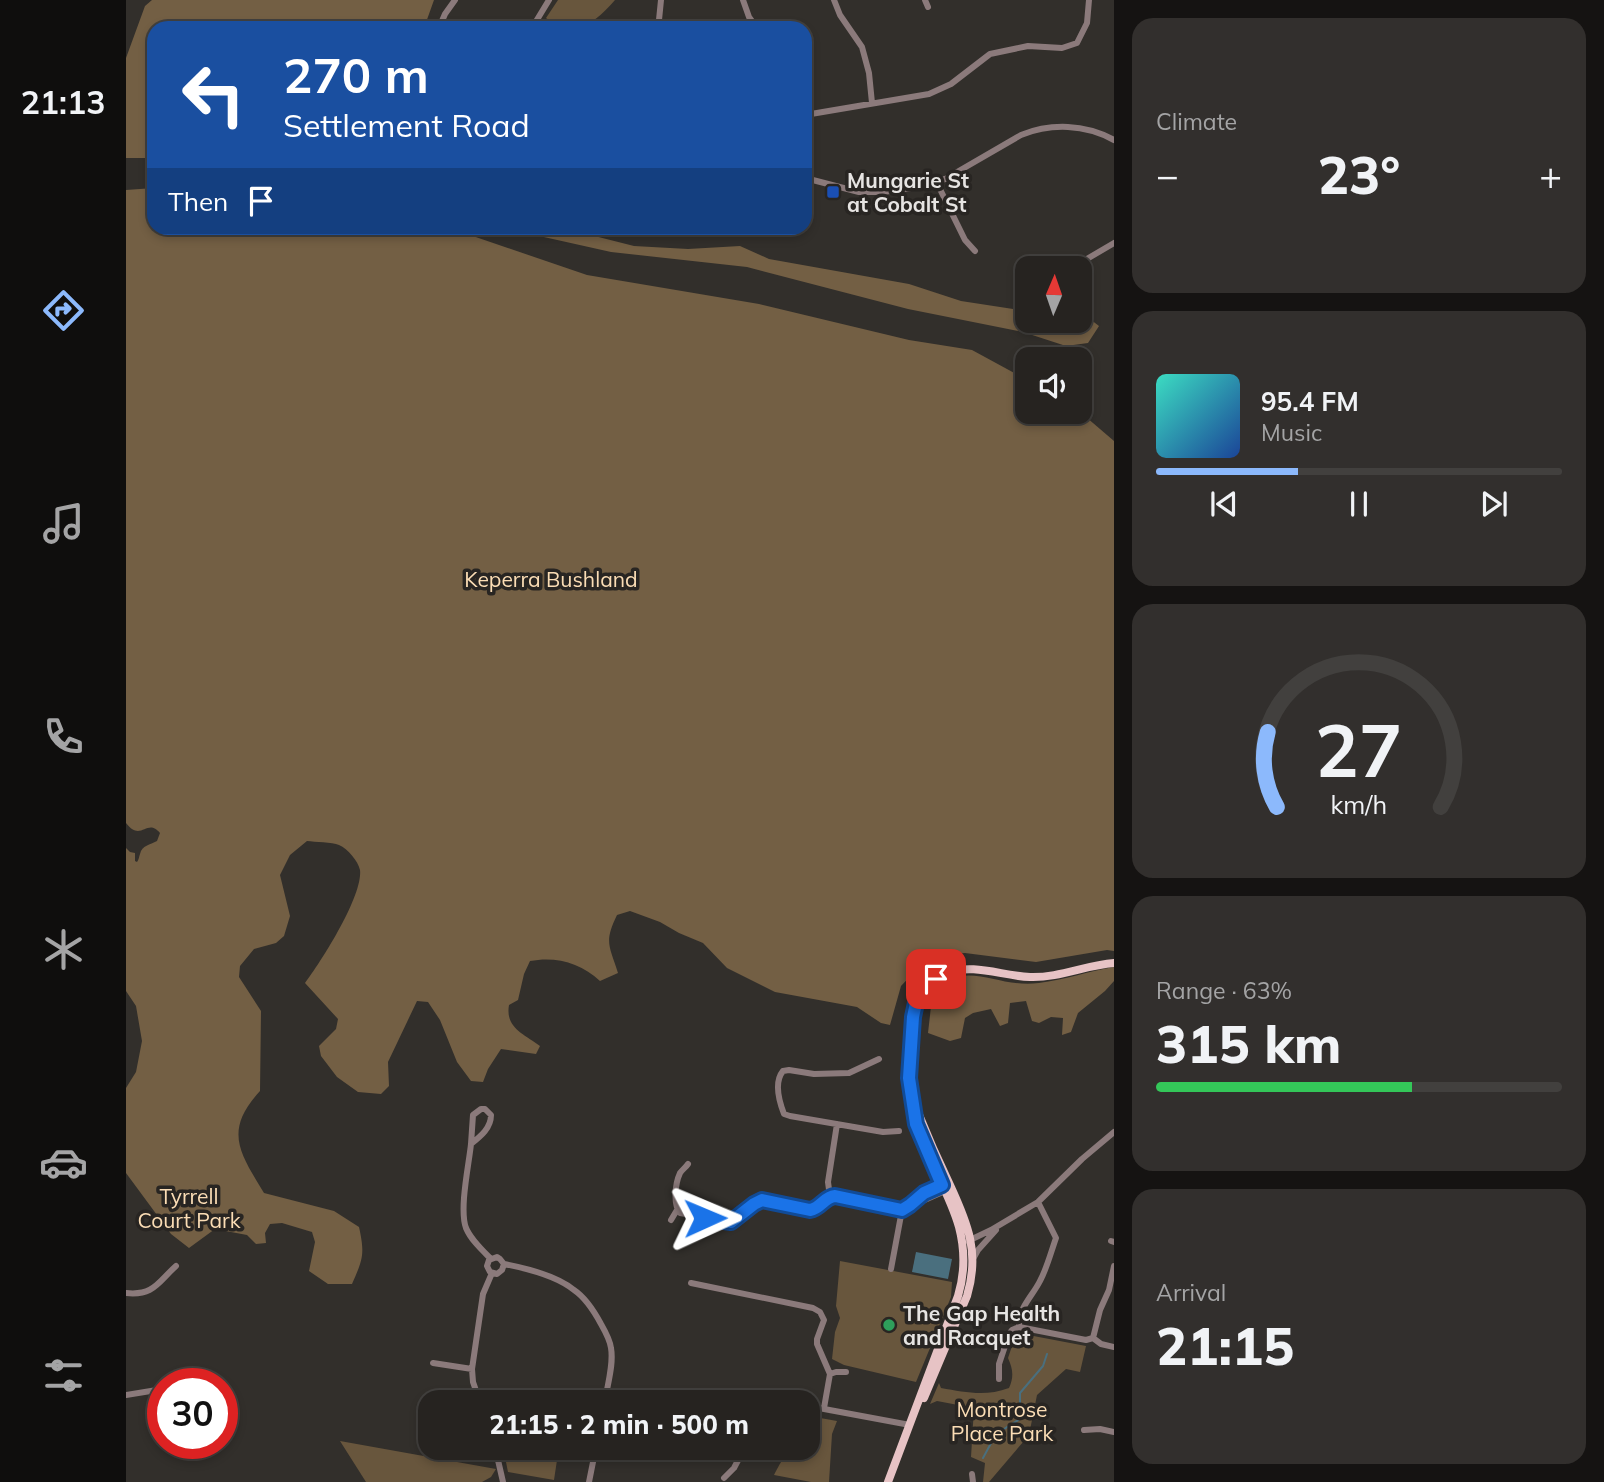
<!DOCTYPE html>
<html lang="en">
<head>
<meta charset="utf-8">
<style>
	:root { --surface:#262320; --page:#322f2d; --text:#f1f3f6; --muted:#a4a4a5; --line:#42403e; --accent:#8cb9fc }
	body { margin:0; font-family:Mulish,sans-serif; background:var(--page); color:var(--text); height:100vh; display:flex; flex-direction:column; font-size:26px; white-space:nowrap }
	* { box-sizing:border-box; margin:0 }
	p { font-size:23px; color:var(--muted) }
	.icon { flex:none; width:38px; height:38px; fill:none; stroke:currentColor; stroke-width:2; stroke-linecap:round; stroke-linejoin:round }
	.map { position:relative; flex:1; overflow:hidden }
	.panel { display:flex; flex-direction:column; gap:18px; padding:18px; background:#151312; width:490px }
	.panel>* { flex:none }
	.banner { position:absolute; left:21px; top:21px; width:665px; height:214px; border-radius:21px; box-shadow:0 4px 10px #0003,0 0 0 2px var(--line); background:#1a4fa0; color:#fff; overflow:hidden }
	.needle { width:46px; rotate:2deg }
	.buttons { position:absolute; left:889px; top:256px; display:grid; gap:14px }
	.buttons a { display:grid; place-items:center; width:77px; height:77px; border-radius:14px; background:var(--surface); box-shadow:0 4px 10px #0003,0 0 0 2px var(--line); font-size:35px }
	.speed { position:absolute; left:21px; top:1368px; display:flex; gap:14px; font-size:35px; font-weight:700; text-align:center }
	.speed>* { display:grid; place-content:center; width:91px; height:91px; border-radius:50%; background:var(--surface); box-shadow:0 4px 10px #0003,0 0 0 2px var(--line); line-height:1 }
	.speed .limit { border:10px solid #d22; background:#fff; color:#111 }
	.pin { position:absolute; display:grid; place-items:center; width:60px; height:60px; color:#fff; margin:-30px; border-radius:14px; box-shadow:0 4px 10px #0006 }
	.me { position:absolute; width:77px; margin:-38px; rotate:89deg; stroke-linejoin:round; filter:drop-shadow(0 0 5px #0008) }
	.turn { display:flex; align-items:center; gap:24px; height:147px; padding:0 21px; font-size:32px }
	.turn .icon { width:91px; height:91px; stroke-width:2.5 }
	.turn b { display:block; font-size:49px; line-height:60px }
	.then { display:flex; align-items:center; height:66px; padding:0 21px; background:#0003; gap:14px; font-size:26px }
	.big { font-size:52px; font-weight:800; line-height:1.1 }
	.panel .tile { flex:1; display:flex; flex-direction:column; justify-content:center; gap:10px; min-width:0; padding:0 24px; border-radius:21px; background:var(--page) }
	.panel .dial { align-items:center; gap:0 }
	.dial svg { height:182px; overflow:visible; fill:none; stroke:var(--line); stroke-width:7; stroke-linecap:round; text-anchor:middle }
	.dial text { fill:var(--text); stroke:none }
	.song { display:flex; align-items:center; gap:21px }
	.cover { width:84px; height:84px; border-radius:10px; background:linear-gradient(135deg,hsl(170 70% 55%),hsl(220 70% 35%)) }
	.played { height:7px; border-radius:4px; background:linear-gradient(90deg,var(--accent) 35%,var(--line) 35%) }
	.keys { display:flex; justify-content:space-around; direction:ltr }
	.heat { display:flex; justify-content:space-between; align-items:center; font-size:38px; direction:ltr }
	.charge { height:10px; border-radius:5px; background:linear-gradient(90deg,#34c759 63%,var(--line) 0) }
	.trip { position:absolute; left:292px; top:1390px; width:402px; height:70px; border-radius:21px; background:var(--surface); box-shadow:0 4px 10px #0003,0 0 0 2px var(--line); font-weight:800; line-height:70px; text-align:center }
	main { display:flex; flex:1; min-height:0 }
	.tab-bar { display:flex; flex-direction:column; width:126px; justify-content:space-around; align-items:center; background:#0f0e0d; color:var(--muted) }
	.tab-bar .icon { width:49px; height:49px }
	.tab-bar .active { color:var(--accent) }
	.tab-bar b { font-size:32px; color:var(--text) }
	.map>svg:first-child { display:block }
	.green { fill:#68563d }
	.forest { fill:#735f44 }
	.water { fill:#4a6f7e }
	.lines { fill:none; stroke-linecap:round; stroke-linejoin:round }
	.stream { stroke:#4a6f7e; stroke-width:2 }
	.minor { stroke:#8b7a7b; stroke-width:6 }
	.major { stroke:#e7c3c5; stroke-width:8 }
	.route-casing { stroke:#114b97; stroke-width:18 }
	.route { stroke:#1a73e8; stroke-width:12 }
	.transit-dot { fill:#1a4fb4; stroke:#282522; stroke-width:2.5 }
	.leisure-dot { fill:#2e9e5b; stroke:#282522; stroke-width:2.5 }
	.labels { text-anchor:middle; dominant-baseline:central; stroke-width:7; stroke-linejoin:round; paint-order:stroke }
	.poi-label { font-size:21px; font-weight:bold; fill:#e6e4e2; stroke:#282522; text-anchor:start }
	.park-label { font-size:21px; fill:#fbddb5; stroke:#282522 }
</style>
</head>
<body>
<main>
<nav class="tab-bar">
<b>21:13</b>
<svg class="icon active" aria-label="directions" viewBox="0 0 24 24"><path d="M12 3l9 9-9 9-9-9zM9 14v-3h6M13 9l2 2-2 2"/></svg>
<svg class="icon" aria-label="music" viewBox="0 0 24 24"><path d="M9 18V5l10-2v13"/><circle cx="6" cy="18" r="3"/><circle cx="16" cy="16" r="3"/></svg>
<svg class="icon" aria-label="phone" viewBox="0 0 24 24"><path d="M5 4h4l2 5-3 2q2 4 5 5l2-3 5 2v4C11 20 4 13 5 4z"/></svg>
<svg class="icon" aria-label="climate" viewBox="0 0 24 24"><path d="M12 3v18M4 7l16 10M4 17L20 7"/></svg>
<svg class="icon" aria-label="car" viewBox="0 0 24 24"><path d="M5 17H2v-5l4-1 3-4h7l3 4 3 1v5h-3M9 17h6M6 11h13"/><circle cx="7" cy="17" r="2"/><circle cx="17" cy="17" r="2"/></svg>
<svg class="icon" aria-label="filters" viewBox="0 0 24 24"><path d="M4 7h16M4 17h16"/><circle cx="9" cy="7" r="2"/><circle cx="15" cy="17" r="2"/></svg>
</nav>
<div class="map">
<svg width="988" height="1482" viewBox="0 0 988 1482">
	<rect width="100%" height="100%" fill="#322f2b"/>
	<path class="green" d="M432,0H489C476,15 457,34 435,28C430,27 424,21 420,18Z
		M714,1261L826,1282L825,1297L790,1382L718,1365L706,1359L709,1332L714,1318L710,1306Z
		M897,1334L960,1346L954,1372L940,1369L911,1395L903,1435L863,1482H857L859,1463L845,1457L848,1408L811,1401L804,1404L813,1383L815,1388C839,1392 859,1397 883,1388C888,1377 887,1369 882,1358L889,1337Z
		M683,1416L711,1421L706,1434L703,1482H685L648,1475C653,1466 660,1450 670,1447C674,1446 678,1447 682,1447Z
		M214,1441L370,1469L365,1477L356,1482H240Z
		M377,1447H433L428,1480L382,1472Z"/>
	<path class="forest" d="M26,0H308L298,28H28V158H0V58L19,6Z
		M28,188V228H194L238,234L248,232L249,228H311L338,233L461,275L633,304L783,340L846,350L901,380V411H953L988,441V951L981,950L910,962L839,953L812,955L793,967L775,986L764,1025L755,1023L731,1007L649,992L601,968L577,943L553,933L534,922L504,911L491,915C478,942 483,945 492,973L474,981C455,963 430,956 404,961L398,974L392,1000L383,1005C379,1028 398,1034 414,1046L410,1054L375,1049L362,1069L357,1082L345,1081L331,1062L314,1020L302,1002L291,1001L262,1062L263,1086L255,1094L232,1092L211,1077L195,1056L193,1046L210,1029L212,1019L179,983C195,962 237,896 234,870C232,861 222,849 213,845C206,842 189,842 181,841L164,855L154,875L164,916L158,936L150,943L128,949L114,966L113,977L135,1011L134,1091C97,1131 114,1153 138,1193L208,1211L233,1227C239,1254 237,1259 226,1284H202L183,1271L189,1242L186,1232L156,1223L144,1224L139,1233L140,1243L130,1244L121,1235L89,1229L63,1248L45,1234L0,1173V1088L10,1072L16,1041L10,1006L0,991V848L4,852L9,853V861L11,862C13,859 13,857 14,854C16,845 24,845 31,841L34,833C21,817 15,843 0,823V190Z
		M377,228H437L508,246L562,249L614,246L643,259L783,284L835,301L901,311V320H954V313H956L973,326L962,343L940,346L897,332L782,309L621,267L485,252Z
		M988,967V981L979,991L952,1013L945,1032L936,1035L937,1018L925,1017L913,1023L906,1021L900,1001L884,1003L882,1023L874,1026L865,1009L847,1013L839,1018L835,1038L824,1041L802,1033L807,989C843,959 872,989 913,983C938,980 963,971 988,967Z"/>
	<path class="water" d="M790,1252L826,1259L822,1279L786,1272Z"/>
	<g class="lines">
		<path class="stream" d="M857,1458L870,1434L894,1419V1393L917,1366L921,1354"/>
		<path class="minor" d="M617,0L623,17L631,28
			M708,0L714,15L736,47L743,73L746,103
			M799,0L802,7
			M313,28L319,14L329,0
			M406,28L423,0
			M530,28L533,20L535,0
			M679,115L803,94L825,84L864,54L902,46L936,48L951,43L961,23L963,0
			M679,178L733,192H757L792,187L819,179L895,135C925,123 959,124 988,140
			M811,183L839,240L849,251
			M519,228C550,234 578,237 608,228
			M949,266L988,243
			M753,1059L723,1073L688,1074L663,1070L657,1071C648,1082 653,1101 658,1114L664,1116L757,1132L773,1131
			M355,1109H359L365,1115C365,1128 355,1136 345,1144L347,1115Z
			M345,1144C343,1164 333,1209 340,1228C345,1240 356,1250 365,1259
			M562,1164C560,1167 556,1170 554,1173C549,1184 547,1204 554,1213L605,1222L627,1204L636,1201L684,1210C695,1208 698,1197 709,1196L776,1210L819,1191
			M704,1197L702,1182L711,1124
			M786,1204L800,1192L816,1185
			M545,1220L551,1210
			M842,1241L865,1230L912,1202L956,1159L988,1132
			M985,1241L988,1242
			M847,1259L852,1250L870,1230
			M378,1264L376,1270L371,1274L364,1272L361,1266L363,1260L371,1257L374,1259L378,1264C399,1268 431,1276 448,1290C460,1298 468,1311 475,1324C479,1331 484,1340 485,1348C488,1365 481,1385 479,1402
			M765,1269L776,1210
			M565,1283L687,1308L694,1312L698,1320L691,1339V1344L704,1374L698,1408
			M0,1293C28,1296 32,1282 50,1266
			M893,1327L960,1340L967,1338L975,1344L988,1347
			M967,1338L974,1310L983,1290L988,1266
			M307,1363L346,1369
			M704,1374L710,1372H720
			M873,1379V1364L883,1334L886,1330L893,1327C892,1308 906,1297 914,1281C921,1268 925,1252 930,1238L912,1202
			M0,1395L37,1389
			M354,1402L347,1382L346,1369L357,1294L366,1273
			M682,1406L784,1425
			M958,1430L974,1429L988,1432
			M369,1447L377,1482
			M846,1474L847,1482
			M598,1478L608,1468L619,1447
			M463,1482L470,1447"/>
		<path class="major" d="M791,1110C801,1135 812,1160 824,1185C842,1224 854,1253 841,1296L798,1398
			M762,1482L832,1296C839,1273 839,1250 833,1227C823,1191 801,1160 790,1124C782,1096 783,1068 785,1039C786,1027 786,1014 791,1003C795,990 807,978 820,973C848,963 876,976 904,977C933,978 960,965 988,963"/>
	</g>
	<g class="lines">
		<g class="route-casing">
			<path id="route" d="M579,1218L605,1222L628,1204L636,1200L684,1210C695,1208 698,1197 709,1196L776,1210L784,1205L798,1193L816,1185L790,1124L783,1078L787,1017L790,1003L798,990L810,979"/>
		</g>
		<use href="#route" class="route"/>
	</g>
	<rect class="transit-dot" x="700" y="185" width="14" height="14" rx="3.5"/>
	<circle class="leisure-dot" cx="763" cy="1325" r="7"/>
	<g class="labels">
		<g class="poi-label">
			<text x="721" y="180">Mungarie St<tspan x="721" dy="24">at Cobalt St</tspan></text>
			<text x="777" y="1313">The Gap Health<tspan x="777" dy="24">and Racquet</tspan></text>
		</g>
		<g class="park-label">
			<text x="425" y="579">Keperra Bushland</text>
			<text x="63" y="1196">Tyrrell<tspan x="63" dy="24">Court Park</tspan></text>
			<text x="876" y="1409">Montrose<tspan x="876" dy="24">Place Park</tspan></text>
		</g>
	</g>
</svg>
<div class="buttons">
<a><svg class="needle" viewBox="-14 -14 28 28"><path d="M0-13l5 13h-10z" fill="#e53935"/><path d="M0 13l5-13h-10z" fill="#a4a4a5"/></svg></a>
<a><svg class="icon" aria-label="sound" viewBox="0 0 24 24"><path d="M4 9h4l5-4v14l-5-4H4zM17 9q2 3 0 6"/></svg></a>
</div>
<div class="speed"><div class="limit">30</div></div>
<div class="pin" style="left:810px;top:979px;background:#d93025"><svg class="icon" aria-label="arrive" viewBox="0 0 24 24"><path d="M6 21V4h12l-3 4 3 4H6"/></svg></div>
<svg class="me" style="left:579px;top:1218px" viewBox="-20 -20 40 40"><path d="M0-17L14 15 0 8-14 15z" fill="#1a73e8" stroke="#fff" stroke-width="4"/></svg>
<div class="trip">21:15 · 2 min · 500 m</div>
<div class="banner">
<div class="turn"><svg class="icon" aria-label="left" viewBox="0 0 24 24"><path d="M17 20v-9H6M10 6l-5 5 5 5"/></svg><div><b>270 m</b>Settlement Road</div></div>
<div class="then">Then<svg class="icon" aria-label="arrive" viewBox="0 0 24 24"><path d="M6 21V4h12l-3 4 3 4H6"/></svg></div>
</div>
</div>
<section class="panel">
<div class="tile"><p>Climate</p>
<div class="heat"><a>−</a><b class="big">23°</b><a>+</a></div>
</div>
<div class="tile">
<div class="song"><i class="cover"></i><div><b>95.4 FM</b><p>Music</p></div></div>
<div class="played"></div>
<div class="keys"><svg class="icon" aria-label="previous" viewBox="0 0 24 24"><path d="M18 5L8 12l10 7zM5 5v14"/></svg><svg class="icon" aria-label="pause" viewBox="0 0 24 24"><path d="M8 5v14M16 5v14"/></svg><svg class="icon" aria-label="next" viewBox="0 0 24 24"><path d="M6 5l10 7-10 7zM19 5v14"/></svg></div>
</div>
<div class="tile dial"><svg viewBox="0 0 100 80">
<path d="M14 69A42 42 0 1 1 86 69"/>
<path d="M14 69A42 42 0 0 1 10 36" stroke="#8cb9fc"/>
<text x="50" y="56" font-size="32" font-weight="700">27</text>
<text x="50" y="72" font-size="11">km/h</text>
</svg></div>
<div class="tile"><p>Range · 63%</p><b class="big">315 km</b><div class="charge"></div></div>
<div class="tile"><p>Arrival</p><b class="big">21:15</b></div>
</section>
</main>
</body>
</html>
